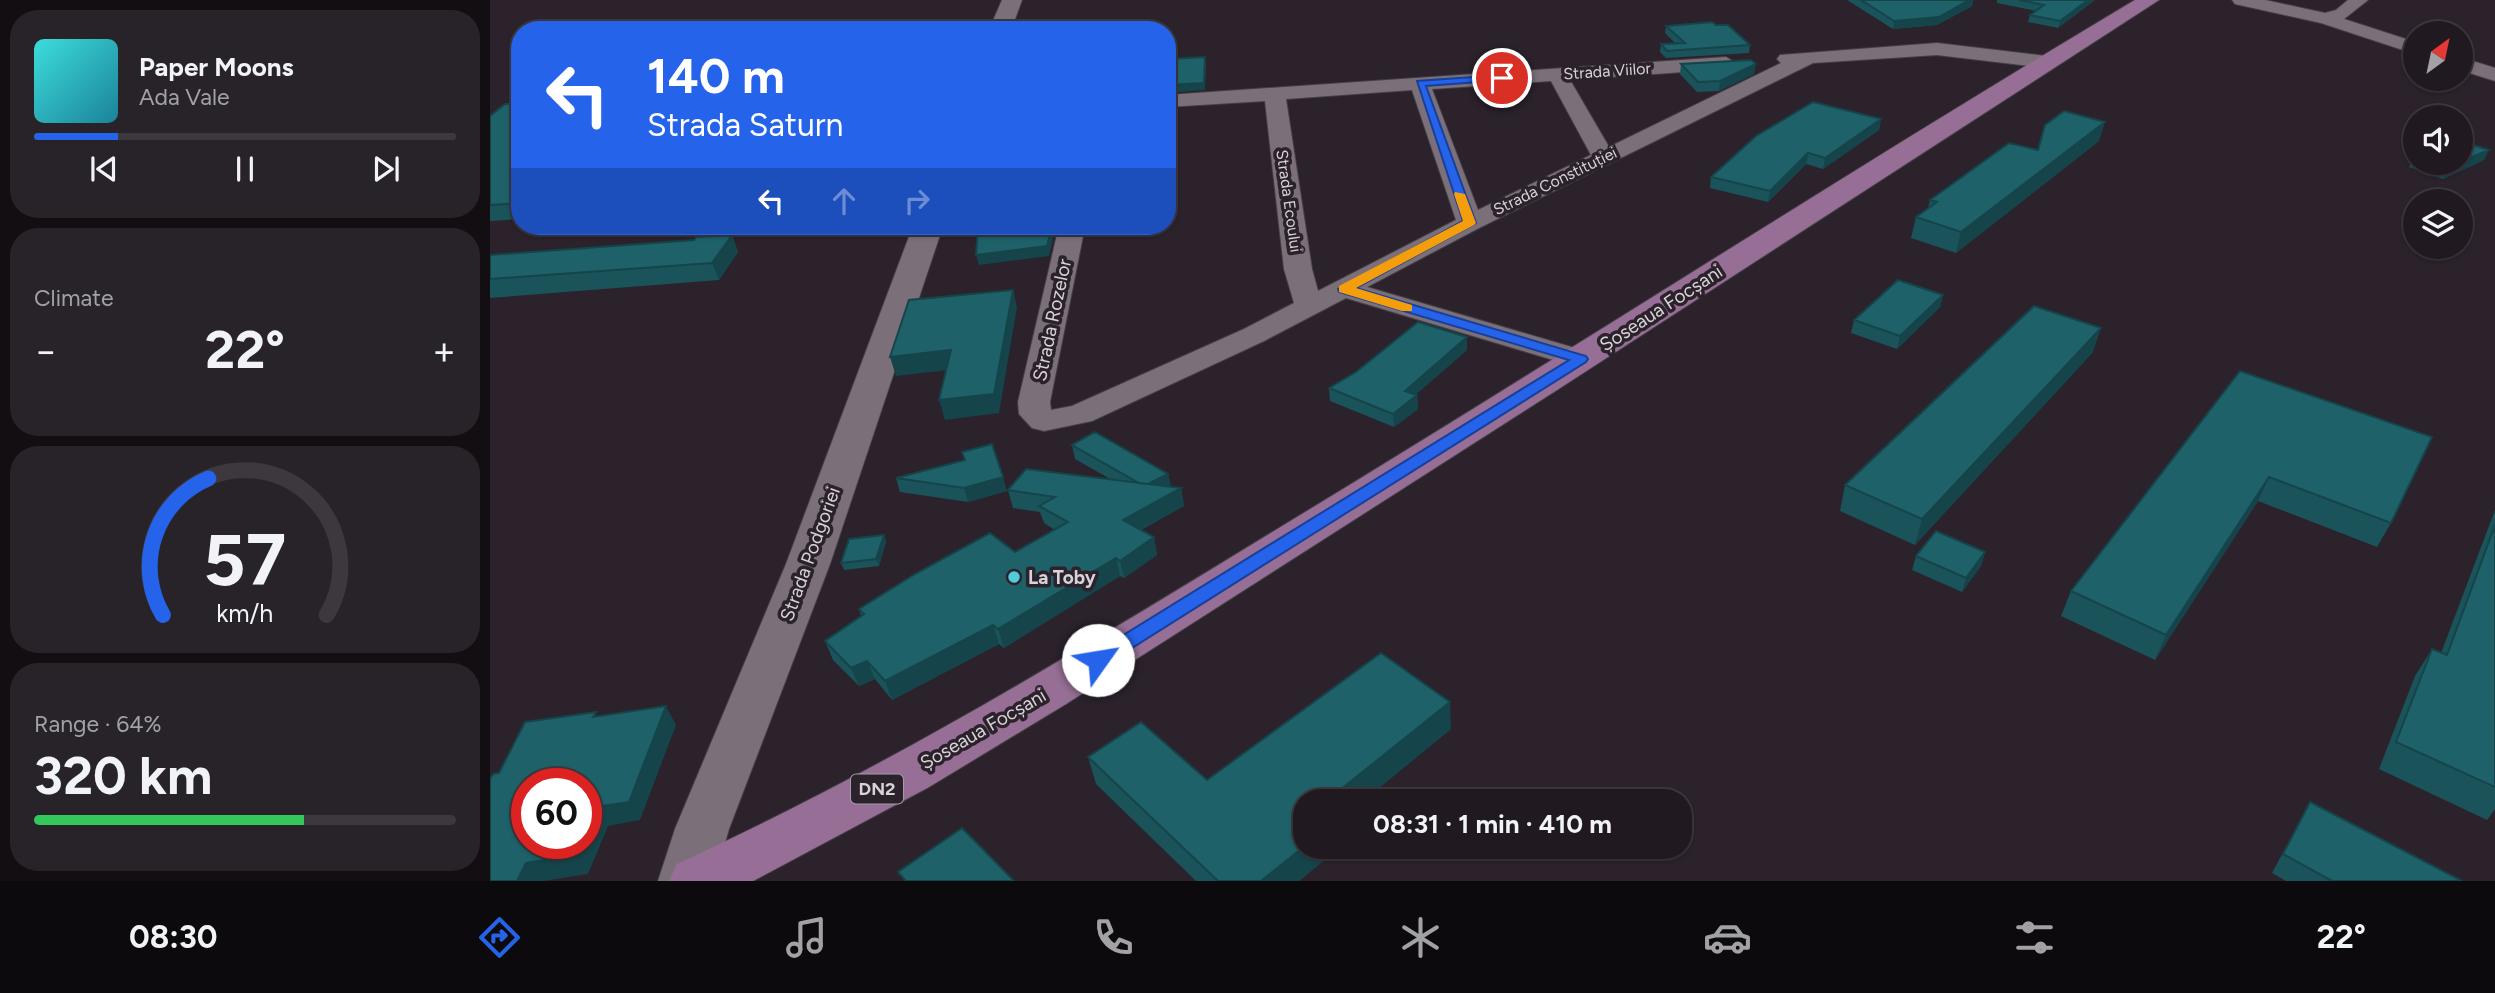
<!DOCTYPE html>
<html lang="en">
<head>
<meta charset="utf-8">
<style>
	:root { --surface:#201a20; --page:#282329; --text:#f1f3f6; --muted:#a2a1a5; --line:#3d383e; --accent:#2563eb }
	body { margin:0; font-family:Figtree,sans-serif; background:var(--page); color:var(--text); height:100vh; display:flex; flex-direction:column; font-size:26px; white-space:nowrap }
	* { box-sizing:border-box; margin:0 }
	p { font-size:23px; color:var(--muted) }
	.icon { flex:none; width:38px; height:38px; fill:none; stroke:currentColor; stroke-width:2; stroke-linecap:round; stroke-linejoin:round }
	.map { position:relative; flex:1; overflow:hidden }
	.panel { display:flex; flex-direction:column; gap:10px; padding:10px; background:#120e12; width:490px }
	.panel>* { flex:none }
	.top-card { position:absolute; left:21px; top:21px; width:665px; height:214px; border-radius:28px; box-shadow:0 2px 5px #0004,0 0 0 2px var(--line); background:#2563eb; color:#fff; overflow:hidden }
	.needle { width:46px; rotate:33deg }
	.buttons { position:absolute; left:1913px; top:21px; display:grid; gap:14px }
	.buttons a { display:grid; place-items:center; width:70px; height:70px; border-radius:50%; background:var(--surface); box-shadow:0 2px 5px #0004,0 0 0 2px var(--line); font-size:35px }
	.speed { position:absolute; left:21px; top:768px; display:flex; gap:14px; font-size:35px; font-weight:700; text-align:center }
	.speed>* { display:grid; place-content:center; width:91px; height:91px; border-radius:50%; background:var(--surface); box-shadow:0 2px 5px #0004,0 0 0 2px var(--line); line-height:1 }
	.speed .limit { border:10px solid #d22; background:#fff; color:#111 }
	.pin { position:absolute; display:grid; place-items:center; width:60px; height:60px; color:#fff; margin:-30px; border:4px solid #fff; border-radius:50%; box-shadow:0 2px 7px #0007 }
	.me { position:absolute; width:77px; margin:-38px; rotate:58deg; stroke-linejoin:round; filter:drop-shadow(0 0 5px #0008) }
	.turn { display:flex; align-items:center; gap:24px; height:147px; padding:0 21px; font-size:32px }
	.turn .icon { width:91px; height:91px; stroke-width:2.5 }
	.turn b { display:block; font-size:49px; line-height:60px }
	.lanes { display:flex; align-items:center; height:66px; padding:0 21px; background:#0003; justify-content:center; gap:35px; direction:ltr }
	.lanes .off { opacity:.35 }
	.big { font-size:52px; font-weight:700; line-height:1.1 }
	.panel .widget { flex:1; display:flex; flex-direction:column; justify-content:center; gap:10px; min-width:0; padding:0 24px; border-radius:28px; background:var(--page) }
	.panel .dial { align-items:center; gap:0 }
	.dial svg { height:182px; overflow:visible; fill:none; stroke:var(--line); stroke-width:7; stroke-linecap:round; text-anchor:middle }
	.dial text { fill:var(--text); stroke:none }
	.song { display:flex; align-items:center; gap:21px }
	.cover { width:84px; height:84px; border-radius:10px; background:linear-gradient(135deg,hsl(180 70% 55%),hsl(190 70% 35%)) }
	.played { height:7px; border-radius:4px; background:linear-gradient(90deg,var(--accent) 20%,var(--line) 20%) }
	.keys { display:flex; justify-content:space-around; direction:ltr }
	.heat { display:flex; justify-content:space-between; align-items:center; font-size:38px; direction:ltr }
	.charge { height:10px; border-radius:5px; background:linear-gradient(90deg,#34c759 64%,var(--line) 0) }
	.trip { position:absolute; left:803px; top:789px; width:399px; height:70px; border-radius:28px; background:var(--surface); box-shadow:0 2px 5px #0004,0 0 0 2px var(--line); font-weight:700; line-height:70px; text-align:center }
	.tabs { display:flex; height:112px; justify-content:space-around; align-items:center; background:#0d0a0d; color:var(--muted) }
	.tabs .icon { width:49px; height:49px }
	.tabs .on { color:var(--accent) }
	.tabs b { font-size:32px; color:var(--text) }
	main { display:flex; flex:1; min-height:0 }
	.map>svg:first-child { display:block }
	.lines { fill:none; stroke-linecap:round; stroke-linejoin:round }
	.minor-casing { stroke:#464046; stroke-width:2 }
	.tertiary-casing { stroke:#464046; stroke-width:2 }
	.primary-casing { stroke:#464046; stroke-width:2 }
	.minor { fill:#7b707a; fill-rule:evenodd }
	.tertiary { fill:#7b707a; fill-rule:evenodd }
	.primary { fill:#976f96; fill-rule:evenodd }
	.wall { fill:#1a535a }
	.shaded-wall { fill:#15444a }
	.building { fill:#1e6169; stroke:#15444a; stroke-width:2 }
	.route { fill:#2563eb; stroke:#184099; stroke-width:2 }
	.slow { fill:#f59e0b }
	.poi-dot { fill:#53cbda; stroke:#2b222b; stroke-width:2.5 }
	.labels { text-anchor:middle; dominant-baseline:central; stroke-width:7; stroke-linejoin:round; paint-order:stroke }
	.far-street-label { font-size:16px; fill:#d8d3d8; stroke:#2b222b }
	.shield { fill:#2b222b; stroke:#a49ea4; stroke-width:2 }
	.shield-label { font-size:18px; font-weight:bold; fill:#d8d3d8 }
	.street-label { font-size:19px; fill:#d8d3d8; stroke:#2b222b }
	.poi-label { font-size:19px; font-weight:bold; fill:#d8d3d8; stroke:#2b222b; text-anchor:start }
</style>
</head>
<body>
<main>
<section class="panel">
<div class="widget">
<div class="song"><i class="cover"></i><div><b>Paper Moons</b><p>Ada Vale</p></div></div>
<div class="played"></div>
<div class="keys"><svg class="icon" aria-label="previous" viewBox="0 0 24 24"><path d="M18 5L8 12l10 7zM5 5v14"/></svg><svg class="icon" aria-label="pause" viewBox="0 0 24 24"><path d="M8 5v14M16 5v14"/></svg><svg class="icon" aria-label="next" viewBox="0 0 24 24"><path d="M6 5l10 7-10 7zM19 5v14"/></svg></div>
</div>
<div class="widget"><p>Climate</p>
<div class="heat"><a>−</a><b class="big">22°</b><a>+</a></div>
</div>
<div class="widget dial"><svg viewBox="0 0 100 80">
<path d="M14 69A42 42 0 1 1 86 69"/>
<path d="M14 69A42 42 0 0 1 34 9" stroke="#2563eb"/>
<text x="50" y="56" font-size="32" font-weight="700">57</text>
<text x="50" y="72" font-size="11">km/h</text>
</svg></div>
<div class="widget"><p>Range · 64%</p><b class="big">320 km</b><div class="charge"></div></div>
</section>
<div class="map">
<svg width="2005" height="881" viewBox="0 0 2005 881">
	<rect width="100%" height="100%" fill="#2b222b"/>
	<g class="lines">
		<g class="minor-casing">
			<path id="minor" d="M1742,0H1775L1835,13L1846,10L1858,0H1878L1854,19L1925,42V54L1831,23L1745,4Z
				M1447,43L1556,56L1566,62L1556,68L1447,55L1323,63L989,228L877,287L1102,353L1106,359L1102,365L1091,368L1080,365L856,298L774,341L602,421L554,431L542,428L529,414L528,402L569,226H595L560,402L561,410L582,406L754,329L804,303L794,269L775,101L677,107V95L1236,57L1246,63L1236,69L1080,80L1119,147L1291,63L1287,59L1290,55ZM1061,81L1101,155L988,210L942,89ZM922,90L966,220L828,291L822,269L796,99Z
				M1970,57L2005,68V81L1970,70Z"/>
		</g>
		<g class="tertiary-casing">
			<path id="tertiary" d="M512,0H532L521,30H499Z
				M423,226H453L340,564L239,829L224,881H168L185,829L296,564Z"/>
		</g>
		<g class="primary-casing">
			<path id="primary" d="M1645,0H1669L1067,390L576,704L439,787L263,881H179L187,864C397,768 593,648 789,528C1076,354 1357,172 1645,0Z"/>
		</g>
		<use href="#minor" class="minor"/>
		<use href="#tertiary" class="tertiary"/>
		<use href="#primary" class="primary"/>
	</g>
	<path class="wall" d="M1357,0H1483L1482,6L1447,25L1403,29Z
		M1507,0H1605L1568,28L1538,22L1540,15L1546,11L1507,3Z
		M1226,25L1260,45L1259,53L1176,58L1170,52L1171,44H1186L1175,33L1176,26Z
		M1191,64L1264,74L1229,91L1207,92L1190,74Z
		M30,103V219L0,221V116Z
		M1391,119L1389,130L1333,169L1316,164L1278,202L1220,188L1221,177Z
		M1609,141L1466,253L1421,238L1426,217L1438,208L1440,200L1548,150Z
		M1925,156V163H1970L1994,160L1953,179L1919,167Z
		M242,235L248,252L229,280L0,298V255L204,240Z
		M1453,295L1450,307L1407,349L1361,333L1364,320Z
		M977,350L925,395H927L928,409L904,427L840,401L839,388Z
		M1603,352L1425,545L1350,511L1355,485Z
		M1750,371L1901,523L1887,547L1768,501L1665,660L1571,616L1581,591Z
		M582,445L678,474L681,487L691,488L694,506L651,530L664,537L667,555L634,578L630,576L514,648L509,644L402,700L385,679L369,686L343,660L335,641L371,616L369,609L525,552L565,530L554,523L550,512L523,508L518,490L622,480L585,459Z
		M475,460L517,491L478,502L410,492L406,478Z
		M2005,510V809L1997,820L1889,769L1925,676L1942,649L1951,653Z
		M394,535L396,542L389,566L354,570L351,563Z
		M1495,552L1491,566L1472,592L1422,570L1426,556Z
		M961,729L816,847H837L838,857L809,881H706L606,784L598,757L717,780Z
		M1820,802L1972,881H1796L1782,873Z"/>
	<path class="shaded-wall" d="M1479,0H1483L1482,6L1447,25L1403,29L1404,21Z
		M1598,0H1605L1568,28L1570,21Z
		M715,57L716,63L715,90L677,93V85Z
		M1266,64L1264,74L1229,91L1230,81Z
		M1391,119L1389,130L1333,169L1335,158Z
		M1615,122L1609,141L1466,253L1471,232Z
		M1999,150L1994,160L1953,179L1958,168Z
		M1318,153L1316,164L1278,202L1280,191Z
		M562,226H565V230L559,256L489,265L486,255Z
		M242,235L248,252L229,280L222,263Z
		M523,290L527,307L509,413L455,420L449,400Z
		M1453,295L1450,307L1407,349L1410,336Z
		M1611,328L1603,352L1425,545L1432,519Z
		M977,337V350L915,404V391Z
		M461,350L467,369L406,376L400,357Z
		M927,395L928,409L904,427L903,414Z
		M678,474L681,487L654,486Z
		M513,477L517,491L478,502L474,488Z
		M1779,477L1768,501L1665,660L1676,635Z
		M691,488L694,506L636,537L633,520Z
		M394,535L396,542L389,566L386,559Z
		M664,537L667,555L634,578L630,561Z
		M1495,552L1491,566L1472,592L1476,578Z
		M626,558L630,576L514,648L508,629Z
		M503,625L509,644L402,700L395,681Z
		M377,661L385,679L369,686L361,668Z
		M960,702L961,729L872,802H835Z
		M176,706L186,725L150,820L118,826L98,874L54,881H27L36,863L90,844H96V829L106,807Z
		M816,845V847H837L838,857L809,881H771Z"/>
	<path class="building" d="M1371,0H1479L1449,17L1404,21Z
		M1529,0H1598L1570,21L1540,15L1554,5Z
		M1222,22L1226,25H1238L1260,45L1177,51L1171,44L1195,43L1176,26Z
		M715,57L714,83L677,85V59Z
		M1261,60L1266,64L1230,81L1208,82L1191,64Z
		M1323,102L1391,119L1335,158L1318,153L1280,191L1221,177L1266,136Z
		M30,103V203L0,205V116L15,104Z
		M1574,111L1615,122L1471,232L1426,217L1447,202L1440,200L1519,143L1548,150L1555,125Z
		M1970,141L1999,150L1970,162Z
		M1943,163H1969L1958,168Z
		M488,226H562L557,246L486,255Z
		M242,235L222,263L0,279V255L204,240L206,237Z
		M1408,280L1453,295L1410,336L1364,320Z
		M523,290L504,394L449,400L461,350L400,357L419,300Z
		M1544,306L1611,328L1432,519L1355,485Z
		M928,322L977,337L915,391L927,395L903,414L839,388L866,372Z
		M1750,371L1942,437L1901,523L1779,477L1676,635L1581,591Z
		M605,432L678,474L658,484L649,483L582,445Z
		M502,444L513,477L474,488L406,478L475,460L472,452Z
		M536,469L691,488L633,520L664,537L630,561L626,558L508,629L503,625L395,681L377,661L361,668L335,641L374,614L369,609L425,574L500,533L525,552L578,522L549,506L565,497L518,490Z
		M2005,525V787L1906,742L1942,649L1957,655Z
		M1446,531L1495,552L1476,578L1426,556Z
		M394,535L386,559L351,563L359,539Z
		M891,653L960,702L835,802H816V845L771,881H728L598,757L651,722L717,780Z
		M176,706L139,802L106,807L96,829V784H37V844H90L85,855L36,863L27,881H0V779L3,774L9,773L35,722L106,712L103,717Z
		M1820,802L1972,881H1842L1793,854Z
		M472,828L524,881H416L408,872Z"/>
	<path class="route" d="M1012,75L1017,78L1015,80L936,86L986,223L866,288L1096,356L1098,359L1096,362L615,665L608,667L601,665L598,660L601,655L1079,360L849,292L848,289L973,221L927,81Z"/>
	<path class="slow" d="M965,192L975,194L986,223L984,225L866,288L922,305V311H912L849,292V286L973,221L964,194Z"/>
	<circle class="poi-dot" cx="524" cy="577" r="7"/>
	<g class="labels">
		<g class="far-street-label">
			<text transform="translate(1117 71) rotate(-4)">Strada Viilor</text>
			<text transform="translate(1065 181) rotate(-26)">Strada Constituției</text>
			<text transform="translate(799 201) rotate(82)">Strada Ecoului</text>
		</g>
		<rect class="shield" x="361" y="774.5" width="52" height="29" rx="5"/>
		<g class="shield-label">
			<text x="387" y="789">DN2</text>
		</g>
		<g class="street-label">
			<text transform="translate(1171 308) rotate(-33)">Șoseaua Focșani</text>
			<text transform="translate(562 320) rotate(-78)">Strada Rozelor</text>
			<text transform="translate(320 554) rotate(-70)">Strada Podgoriei</text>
			<text transform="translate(493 729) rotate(-30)">Șoseaua Focșani</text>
		</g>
		<g class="poi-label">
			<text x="538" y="577">La Toby</text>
		</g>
	</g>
</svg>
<div class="buttons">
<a><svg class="needle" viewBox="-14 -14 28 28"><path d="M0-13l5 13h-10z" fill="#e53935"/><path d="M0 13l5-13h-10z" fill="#a2a1a5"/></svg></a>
<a><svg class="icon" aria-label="sound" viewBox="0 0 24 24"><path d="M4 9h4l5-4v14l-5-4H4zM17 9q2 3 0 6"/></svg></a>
<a><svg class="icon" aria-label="layers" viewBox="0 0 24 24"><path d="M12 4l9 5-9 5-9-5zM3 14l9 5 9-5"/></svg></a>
</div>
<div class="speed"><div class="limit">60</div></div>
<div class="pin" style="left:1012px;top:78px;background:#d93025"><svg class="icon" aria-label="arrive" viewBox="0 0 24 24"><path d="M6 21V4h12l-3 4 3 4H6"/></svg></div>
<svg class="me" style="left:608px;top:660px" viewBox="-20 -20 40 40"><circle r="19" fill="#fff"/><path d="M0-13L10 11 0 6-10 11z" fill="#2563eb"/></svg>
<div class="trip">08:31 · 1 min · 410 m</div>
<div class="top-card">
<div class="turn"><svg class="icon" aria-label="left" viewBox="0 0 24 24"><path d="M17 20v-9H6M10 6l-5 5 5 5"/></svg><div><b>140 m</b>Strada Saturn</div></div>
<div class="lanes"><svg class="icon" aria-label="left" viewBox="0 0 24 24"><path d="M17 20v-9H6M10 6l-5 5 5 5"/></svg><svg class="icon off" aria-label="ahead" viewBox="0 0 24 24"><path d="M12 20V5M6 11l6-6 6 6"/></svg><svg class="icon off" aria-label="right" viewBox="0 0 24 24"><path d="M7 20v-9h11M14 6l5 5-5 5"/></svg></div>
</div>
</div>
</main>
<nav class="tabs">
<b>08:30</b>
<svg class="icon on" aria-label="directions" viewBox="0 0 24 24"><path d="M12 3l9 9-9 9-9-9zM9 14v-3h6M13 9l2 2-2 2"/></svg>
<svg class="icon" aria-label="music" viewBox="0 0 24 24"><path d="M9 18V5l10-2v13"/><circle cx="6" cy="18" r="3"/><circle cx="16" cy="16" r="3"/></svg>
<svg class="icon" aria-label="phone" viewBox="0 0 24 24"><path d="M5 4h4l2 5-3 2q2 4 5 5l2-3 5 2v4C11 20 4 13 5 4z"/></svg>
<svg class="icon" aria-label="climate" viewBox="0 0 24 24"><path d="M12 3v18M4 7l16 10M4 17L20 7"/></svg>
<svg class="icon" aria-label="car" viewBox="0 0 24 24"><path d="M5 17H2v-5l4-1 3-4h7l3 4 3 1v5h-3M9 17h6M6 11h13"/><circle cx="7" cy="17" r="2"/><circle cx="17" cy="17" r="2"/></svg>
<svg class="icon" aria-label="filters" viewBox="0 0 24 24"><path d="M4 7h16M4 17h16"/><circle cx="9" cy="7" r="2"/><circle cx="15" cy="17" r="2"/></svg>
<b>22°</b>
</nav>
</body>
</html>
